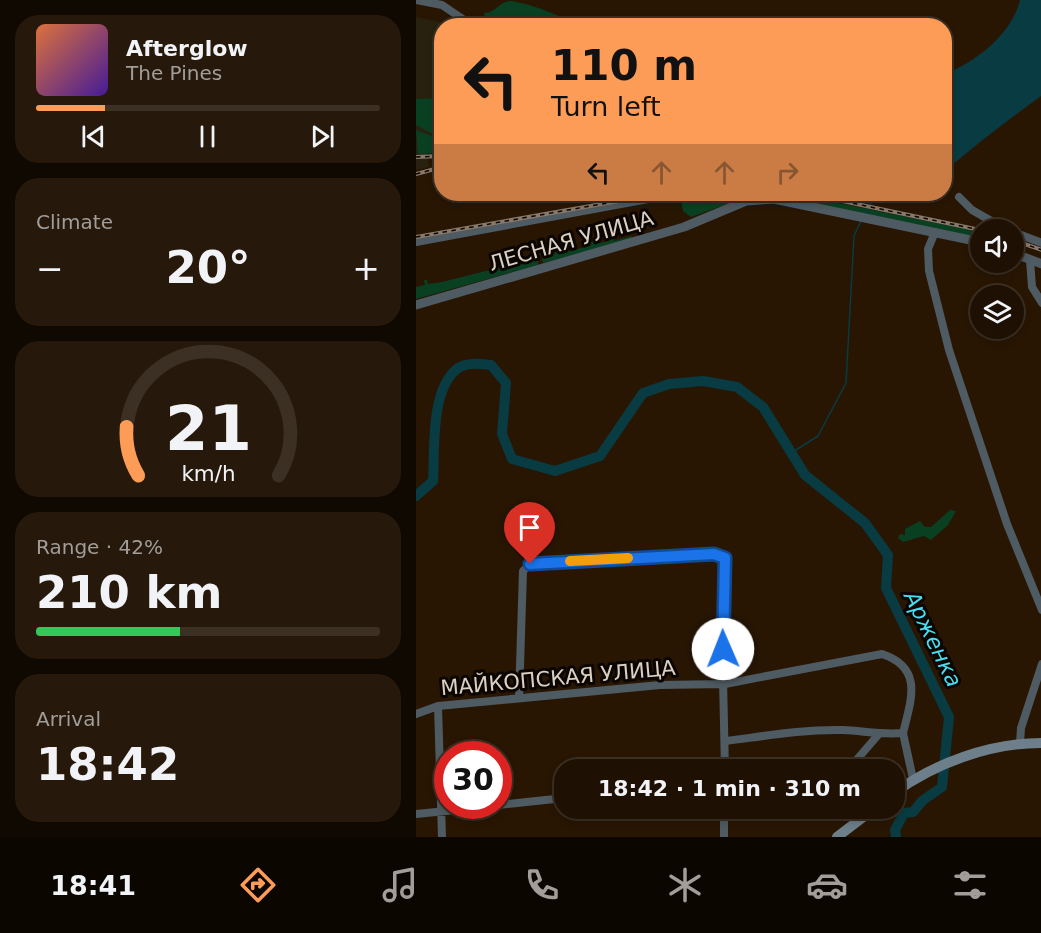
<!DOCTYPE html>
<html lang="en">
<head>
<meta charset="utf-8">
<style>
	:root { --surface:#1e1002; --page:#26190c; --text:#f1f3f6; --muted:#a19d99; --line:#3c3024; --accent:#fd9c56 }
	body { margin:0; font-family:"DejaVu Sans",sans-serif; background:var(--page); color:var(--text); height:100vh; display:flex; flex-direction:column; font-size:22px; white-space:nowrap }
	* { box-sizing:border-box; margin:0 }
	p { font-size:20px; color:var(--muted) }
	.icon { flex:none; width:33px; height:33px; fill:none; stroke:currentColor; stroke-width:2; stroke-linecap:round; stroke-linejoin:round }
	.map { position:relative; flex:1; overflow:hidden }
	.side { display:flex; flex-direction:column; gap:15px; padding:15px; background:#100901; width:416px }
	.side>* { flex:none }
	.hud { position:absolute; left:18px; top:18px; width:518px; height:183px; border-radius:24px; box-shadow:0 3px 9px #0003,0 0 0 2px var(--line); background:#fd9c56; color:#111; overflow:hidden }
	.controls { position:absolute; left:554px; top:219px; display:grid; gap:12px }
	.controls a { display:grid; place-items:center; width:54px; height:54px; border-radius:50%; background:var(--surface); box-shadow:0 3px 9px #0003,0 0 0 2px var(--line); font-size:30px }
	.speed { position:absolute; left:18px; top:741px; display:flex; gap:12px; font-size:30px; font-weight:700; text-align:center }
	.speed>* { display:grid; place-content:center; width:78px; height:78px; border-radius:50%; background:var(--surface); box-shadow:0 3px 9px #0003,0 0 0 2px var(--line); line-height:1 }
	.speed .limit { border:9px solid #d22; background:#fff; color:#111 }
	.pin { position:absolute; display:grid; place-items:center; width:51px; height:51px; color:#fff; margin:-62px -26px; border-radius:50% 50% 50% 0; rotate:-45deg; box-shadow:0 0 6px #0007 }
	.pin .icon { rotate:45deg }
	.me { position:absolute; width:66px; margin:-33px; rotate:359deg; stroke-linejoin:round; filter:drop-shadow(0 0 4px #0008) }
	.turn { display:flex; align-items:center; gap:21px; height:126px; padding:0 18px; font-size:27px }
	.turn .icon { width:78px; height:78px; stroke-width:2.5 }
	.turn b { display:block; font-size:42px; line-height:51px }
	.lanes { display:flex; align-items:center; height:57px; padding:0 18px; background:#0003; justify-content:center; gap:30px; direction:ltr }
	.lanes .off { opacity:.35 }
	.big { font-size:45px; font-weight:700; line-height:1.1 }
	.side .tile { flex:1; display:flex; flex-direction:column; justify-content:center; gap:9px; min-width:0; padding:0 21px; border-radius:24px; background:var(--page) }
	.side .dial { align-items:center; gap:0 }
	.dial svg { height:156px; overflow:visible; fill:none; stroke:var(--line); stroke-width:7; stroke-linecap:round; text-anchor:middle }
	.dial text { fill:var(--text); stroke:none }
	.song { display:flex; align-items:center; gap:18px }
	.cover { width:72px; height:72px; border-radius:9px; background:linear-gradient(135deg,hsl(20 70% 55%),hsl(260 70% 35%)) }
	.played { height:6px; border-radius:3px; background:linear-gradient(90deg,var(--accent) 20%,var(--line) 20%) }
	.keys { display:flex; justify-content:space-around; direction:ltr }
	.heat { display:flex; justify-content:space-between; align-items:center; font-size:33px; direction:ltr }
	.charge { height:9px; border-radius:4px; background:linear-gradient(90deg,#34c759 42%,var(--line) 0) }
	.trip { position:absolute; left:138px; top:759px; width:351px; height:60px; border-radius:24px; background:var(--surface); box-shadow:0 3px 9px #0003,0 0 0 2px var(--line); font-weight:700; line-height:60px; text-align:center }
	.tabs { display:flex; height:96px; justify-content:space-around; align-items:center; background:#0c0601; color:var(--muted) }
	.tabs .icon { width:42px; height:42px }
	.tabs .active { color:var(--accent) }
	.tabs b { font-size:27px; color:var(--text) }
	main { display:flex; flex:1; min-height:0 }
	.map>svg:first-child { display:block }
	.industrial { fill:#282110 }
	.green { fill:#0a4022 }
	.water { fill:#083b42 }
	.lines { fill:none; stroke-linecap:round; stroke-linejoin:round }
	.stream { stroke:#083b42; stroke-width:1.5 }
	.river { stroke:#083b42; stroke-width:10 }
	.minor { stroke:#4f5b62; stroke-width:8 }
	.tertiary { stroke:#4f5b62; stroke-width:9 }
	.secondary { stroke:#6c7f8b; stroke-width:10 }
	.rail-casing { stroke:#88796a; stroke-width:4 }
	.rail { stroke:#0b0501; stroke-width:1.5; stroke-dasharray:4.5; stroke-linecap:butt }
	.route-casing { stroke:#114b97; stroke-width:15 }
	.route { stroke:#1a73e8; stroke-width:10 }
	.slow { stroke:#f59e0b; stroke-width:10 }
	.labels { text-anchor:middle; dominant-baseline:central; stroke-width:6; stroke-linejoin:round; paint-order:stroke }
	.street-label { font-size:21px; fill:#dbcfc3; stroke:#0b0501 }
	.water-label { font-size:22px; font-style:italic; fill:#46def4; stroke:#0b0501 }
</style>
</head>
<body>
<main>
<section class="side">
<div class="tile">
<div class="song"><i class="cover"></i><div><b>Afterglow</b><p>The Pines</p></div></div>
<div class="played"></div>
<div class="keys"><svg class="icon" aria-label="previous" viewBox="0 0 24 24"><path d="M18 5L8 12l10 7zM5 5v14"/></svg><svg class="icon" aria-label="pause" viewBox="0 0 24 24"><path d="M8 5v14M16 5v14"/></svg><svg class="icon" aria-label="next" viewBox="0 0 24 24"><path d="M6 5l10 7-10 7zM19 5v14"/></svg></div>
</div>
<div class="tile"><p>Climate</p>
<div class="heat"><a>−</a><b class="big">20°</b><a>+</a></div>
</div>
<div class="tile dial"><svg viewBox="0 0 100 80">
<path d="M14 69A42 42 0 1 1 86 69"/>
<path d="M14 69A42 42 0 0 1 8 44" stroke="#fd9c56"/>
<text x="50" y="56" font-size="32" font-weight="700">21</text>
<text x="50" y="72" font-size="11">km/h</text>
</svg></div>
<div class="tile"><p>Range · 42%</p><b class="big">210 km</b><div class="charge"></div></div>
<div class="tile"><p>Arrival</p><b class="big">18:42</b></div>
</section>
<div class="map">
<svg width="626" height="837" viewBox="0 0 626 837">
	<rect width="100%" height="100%" fill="#281603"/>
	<path class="industrial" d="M0,17L37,25L26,26L25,144H10L13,167L0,170Z"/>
	<path class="green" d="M96,1C122,5 144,18 169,25H71L68,13C80,13 83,1 96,1Z
		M25,98V153L2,154L0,130L16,136L17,134L0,125V99Z
		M264,194H378L546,228L564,233V239L386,201L314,203L275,217L267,211Z
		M197,236L198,241L216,236V239L127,263L126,258L139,254V252L155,251L154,246L160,245L161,249L175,246L174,242L178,241L179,244L193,241V237Z
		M123,253L122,265L0,299V287L9,285L8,280H11L12,284L26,282L118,259V254Z
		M534,510L540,511L532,525L515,540L508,536L487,542L482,538L484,534L489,535V529L504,521L509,527H515Z"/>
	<path class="water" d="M604,0H625V96C592,120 559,145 528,172V74C559,63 596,34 604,0Z"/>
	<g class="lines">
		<path class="stream" d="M449,214L460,194
			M375,453L402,436L430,383L438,236L445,221"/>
		<path class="river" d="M0,496L17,481C19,449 14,389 42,368C51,362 65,364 75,365L90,383L86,434L96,459L139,471L184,456L227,393L253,384L287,381L321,387L347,407L389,475L449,523L472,555L470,588L533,717L526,787L506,801L497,812L488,813L479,830L480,837"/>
		<path class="minor" d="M0,0L26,5L57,26
			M543,197L556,210L591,230
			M519,232L512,249L513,271L533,350L591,524L626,610
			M597,232L626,243
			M0,242L259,194
			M614,260L616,287L626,303
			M103,698L107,571L114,564L298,553L309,558L306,632L309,770
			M22,706L26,837
			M0,714L22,706L244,685L309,684L466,654C508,668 495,700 487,733
			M310,741C349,736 388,729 427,730C448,731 466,735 487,733L497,779
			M604,743L605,728L626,664
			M390,770L437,764L462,735
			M82,805L148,798
			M0,814L80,806
			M308,837V808"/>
		<path class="tertiary" d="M597,253L626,264
			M0,305L268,227L330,201L358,199L564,242"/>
		<path class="secondary" d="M478,793C519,763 574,743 626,743
			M421,837L459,808"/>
		<g class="rail-casing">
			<path id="rail" d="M0,157L26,156
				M0,174L26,167
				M393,194L564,230
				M0,237L242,194
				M597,240L626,250"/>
		</g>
		<use href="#rail" class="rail"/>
	</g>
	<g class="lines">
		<g class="route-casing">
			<path id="route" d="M114,564L298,554L309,558L307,649"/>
		</g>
		<use href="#route" class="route"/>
		<path class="slow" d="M154,561L212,558"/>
	</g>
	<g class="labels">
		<g class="street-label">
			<text transform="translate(155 241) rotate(-16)">ЛЕСНАЯ УЛИЦА</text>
			<text transform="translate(142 678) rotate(-5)">МАЙКОПСКАЯ УЛИЦА</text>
		</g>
		<g class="water-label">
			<text transform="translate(517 639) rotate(64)">Арженка</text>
		</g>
	</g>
</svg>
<div class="controls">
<a><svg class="icon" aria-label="sound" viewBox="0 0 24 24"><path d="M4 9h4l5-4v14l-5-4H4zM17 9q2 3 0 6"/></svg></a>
<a><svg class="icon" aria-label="layers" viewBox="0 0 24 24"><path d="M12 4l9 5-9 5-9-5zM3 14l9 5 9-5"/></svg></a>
</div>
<div class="speed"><div class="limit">30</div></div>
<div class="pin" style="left:114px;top:564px;background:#d93025"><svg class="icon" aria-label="arrive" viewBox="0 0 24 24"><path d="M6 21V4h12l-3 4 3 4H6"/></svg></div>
<svg class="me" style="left:307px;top:649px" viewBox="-20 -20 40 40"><circle r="19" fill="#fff"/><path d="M0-13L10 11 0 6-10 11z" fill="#1a73e8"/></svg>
<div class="trip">18:42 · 1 min · 310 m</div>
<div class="hud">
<div class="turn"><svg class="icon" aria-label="left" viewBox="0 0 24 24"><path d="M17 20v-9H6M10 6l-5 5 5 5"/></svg><div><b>110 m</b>Turn left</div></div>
<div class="lanes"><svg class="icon" aria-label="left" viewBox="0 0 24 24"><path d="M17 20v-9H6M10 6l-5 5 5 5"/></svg><svg class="icon off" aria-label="ahead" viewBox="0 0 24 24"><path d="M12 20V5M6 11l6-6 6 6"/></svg><svg class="icon off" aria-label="ahead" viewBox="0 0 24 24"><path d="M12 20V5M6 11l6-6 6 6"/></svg><svg class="icon off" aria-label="right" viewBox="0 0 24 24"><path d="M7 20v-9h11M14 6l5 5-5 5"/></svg></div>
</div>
</div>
</main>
<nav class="tabs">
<b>18:41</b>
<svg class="icon active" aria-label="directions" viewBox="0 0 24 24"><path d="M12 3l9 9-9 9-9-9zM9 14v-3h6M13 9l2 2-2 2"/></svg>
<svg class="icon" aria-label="music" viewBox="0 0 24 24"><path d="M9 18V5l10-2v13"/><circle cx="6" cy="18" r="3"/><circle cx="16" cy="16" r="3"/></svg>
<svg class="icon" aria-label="phone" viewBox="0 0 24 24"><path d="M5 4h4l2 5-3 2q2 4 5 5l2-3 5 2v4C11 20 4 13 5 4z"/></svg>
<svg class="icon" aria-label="climate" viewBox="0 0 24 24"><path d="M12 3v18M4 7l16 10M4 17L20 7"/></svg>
<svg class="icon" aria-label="car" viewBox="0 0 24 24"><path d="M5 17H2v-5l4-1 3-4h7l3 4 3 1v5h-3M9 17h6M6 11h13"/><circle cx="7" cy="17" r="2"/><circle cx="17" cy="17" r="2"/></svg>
<svg class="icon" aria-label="filters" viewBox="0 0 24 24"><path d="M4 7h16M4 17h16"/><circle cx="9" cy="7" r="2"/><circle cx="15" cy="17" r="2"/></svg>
</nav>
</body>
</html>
